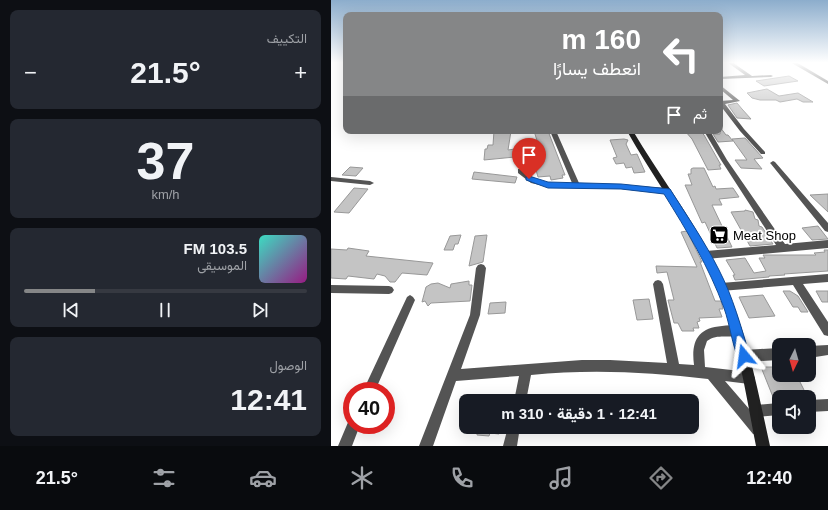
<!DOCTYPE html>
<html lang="ar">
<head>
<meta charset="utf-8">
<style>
	:root { --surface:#171b24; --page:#242831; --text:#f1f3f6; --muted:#9ea1a6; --line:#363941; --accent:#858687 }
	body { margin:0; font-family:Arial,Vazirmatn,sans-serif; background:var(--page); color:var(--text); direction:rtl; height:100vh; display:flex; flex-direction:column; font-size:15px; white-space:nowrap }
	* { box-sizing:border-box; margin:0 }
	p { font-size:13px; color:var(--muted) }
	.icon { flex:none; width:22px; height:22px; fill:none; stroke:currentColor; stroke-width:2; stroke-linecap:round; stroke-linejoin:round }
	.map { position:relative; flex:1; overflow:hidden; direction:ltr }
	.side { display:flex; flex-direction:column; gap:10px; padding:10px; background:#0d0f14; width:331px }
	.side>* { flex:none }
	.banner { position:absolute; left:12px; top:12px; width:380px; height:122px; border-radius:8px; box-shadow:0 4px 16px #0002; direction:rtl; background:#858687; color:#fff; overflow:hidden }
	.needle { width:26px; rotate:185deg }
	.fabs { position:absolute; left:441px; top:338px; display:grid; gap:8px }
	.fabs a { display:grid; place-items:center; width:44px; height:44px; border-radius:8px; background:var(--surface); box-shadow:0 4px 16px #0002; font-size:20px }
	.speed { position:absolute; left:12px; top:382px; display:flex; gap:8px; font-size:20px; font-weight:700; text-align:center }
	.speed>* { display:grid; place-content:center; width:52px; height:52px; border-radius:50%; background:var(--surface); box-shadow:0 4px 16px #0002; line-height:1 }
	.speed .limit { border:6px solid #d22; background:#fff; color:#111 }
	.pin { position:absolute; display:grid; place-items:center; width:34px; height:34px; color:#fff; margin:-41px -17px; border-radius:50% 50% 50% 0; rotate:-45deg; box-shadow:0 0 4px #0007 }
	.pin .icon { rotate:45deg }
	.me { position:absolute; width:44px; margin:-22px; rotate:344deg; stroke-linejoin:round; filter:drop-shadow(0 0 3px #0008) }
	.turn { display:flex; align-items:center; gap:14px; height:84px; padding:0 16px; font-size:18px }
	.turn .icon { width:52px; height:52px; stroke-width:2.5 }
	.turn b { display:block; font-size:28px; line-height:34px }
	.then { display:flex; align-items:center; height:38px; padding:0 16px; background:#0003; gap:8px; font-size:15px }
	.big { font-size:30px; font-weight:800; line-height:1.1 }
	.side .tile { flex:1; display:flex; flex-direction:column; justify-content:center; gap:6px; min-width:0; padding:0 14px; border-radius:8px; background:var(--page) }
	.side .dial { align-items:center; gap:0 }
	.dial b { font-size:52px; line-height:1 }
	.song { display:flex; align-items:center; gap:12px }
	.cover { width:48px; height:48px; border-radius:6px; background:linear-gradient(135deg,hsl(170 70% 55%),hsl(310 70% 35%)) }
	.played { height:4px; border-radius:2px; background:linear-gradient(90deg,var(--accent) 25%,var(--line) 25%) }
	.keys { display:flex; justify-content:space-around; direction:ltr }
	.heat { display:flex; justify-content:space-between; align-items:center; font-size:22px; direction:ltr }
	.trip { position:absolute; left:128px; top:394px; width:240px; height:40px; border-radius:8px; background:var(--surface); box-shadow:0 4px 16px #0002; font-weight:800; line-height:40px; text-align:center; direction:rtl }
	.tab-bar { display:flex; height:64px; justify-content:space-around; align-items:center; background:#090b0e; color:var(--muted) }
	.tab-bar .icon { width:28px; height:28px }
	.tab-bar .on { color:var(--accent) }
	.tab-bar b { font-size:18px; color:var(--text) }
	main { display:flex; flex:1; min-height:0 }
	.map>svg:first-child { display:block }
	.building { fill:#c4c4c4; stroke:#989898 }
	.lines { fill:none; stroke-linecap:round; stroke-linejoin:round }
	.street { fill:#545454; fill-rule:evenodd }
	.secondary { fill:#212121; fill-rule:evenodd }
	.route { fill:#1a73e8; stroke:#114b97 }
	.labels { text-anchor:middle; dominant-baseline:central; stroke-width:3.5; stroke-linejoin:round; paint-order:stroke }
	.poi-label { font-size:13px; fill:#000; stroke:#fff; text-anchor:start }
</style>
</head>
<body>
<main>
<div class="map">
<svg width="497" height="446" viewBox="0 0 497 446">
	<rect width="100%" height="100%" fill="#fff"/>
	<path class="building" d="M458,76L467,81L433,86L425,81Z
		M436,89L448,96L467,93L482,102H472L466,99L449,102L445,100H429L421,98L416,93Z
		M406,103L411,109L420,119L406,118L397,105Z
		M389,127L395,135H397L402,141L387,142L382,134H389Z
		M163,131H180L177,150L184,149V157L153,160L154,149H156L157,145H162Z
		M203,131H217L234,175H231L232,178L220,180L219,176L207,177L203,163L193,162V158L195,156L210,153Z
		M354,131H369L373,135L390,165H388L390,169L377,170L361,139Z
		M414,138L432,158L423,159L431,169L410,168L404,160H416L401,139Z
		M293,139L297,140L295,144L300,155L306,154L314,172L303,173L301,167L295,168L293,163L285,164L282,158L286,157L279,140Z
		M19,167L32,168L25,176L11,175Z
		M362,168H373L382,187L384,186L385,189L402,188L408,197L388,199L391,205H381L401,247L386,248L374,222L371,223L354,185H361L357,174H360V169Z
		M143,172L186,177L184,183L141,179Z
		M23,188L37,189L18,213L3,212Z
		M497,194V212L479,195Z
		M414,210L422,212L424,219L427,220L428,226L431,227L442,244L419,246L400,212L414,211Z
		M487,226L497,239L481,240L471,228Z
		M356,231L371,262H369L384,301H390L392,309H388L391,317L368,318L369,321L366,322L368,328H362L363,331H351L347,323H343L337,300H343L336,272L326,273L325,266L366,267L350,232Z
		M130,235L127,244H124L122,250H113L119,236Z
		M156,235L152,262L138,266L144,236Z
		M17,248L38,251L35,256L102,263L96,275L71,273L64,282H59L54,276L46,274L43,279L17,276L15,279L0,278V249L16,250Z
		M493,250H497V271L453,274L454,275L438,276V277L404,280L402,275H404L395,260L414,258L423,273L435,271L428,258H434L432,255H485L483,253L494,252Z
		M138,281V285H141L139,301L100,303L97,306L94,301L91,302L95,287L100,284L107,283L119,288L120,284Z
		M452,291H459L467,296L477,312H470L467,307H462Z
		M485,291H497V302H491Z
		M432,295L444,316L418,318L408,297Z
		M318,299L322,319L306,320L302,300Z
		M175,302L174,313L157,314L159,303Z
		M430,367H448V375L466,376L474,392H471L473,397H448V402H444Z
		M160,395L179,397V401H158Z
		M144,427H169L168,434L159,433L158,436L146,435V431H144Z"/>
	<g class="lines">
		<path class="street" d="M396,62H401L421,76L440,75L442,76L440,77L389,79V77L414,75Z
			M459,62H465L497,81V84Z
			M389,85L409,101L394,104L413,129L434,152V154H430L409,131L389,105V101L402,100L389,89Z
			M219,131H225L248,183L290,185L336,188L340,191L336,194L290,189L217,187L200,183L187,173V169C194,168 199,177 206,180C217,184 229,183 241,183Z
			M373,131H379L396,160L454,244L497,240V248L375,259L372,258L371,255L372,252L375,251L445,245L390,160Z
			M442,161L444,162L497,223V232L494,231L440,164L439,163Z
			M0,177L39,181L43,183L39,185L0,181Z
			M150,264L153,265L155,268L149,315L130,369L251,360H279L336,363L322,284L324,281L327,280L330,281L332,284L348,364L363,365C360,342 366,328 391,326C397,325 404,325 410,327L411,331L410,335C398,339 387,333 376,341L373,350L374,367L418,372L422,374L424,378L422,382L418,384L394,381L419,410L421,407L425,405L448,403V415L425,417L432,424L433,429L432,434L427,435L422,434L377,379C318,372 259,369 200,375L195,401H183L188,376L125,381L102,446H88L139,315L145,268L147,265Z
			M497,274V282L472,284L497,322V336L493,335L462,285L390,291L387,290L385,287L387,284L390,283Z
			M0,285L58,286L61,287L63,290L61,293L58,294L0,293Z
			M79,295L82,297L84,300L44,391H32L76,297Z
			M497,345V355L478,358V346Z
			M448,348V360L413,362L409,360L407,356L409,352L413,350Z
			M497,399V411L478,412V400Z
			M21,419V425H29L21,446H7L18,420Z
			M177,427H189L186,446H172Z"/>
		<path class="secondary" d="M296,131H302C330,178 364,222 388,271C415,325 426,387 439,446H425C414,389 405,329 381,275C358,225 323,179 296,131Z"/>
	</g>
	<linearGradient id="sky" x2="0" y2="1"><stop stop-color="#8cadcc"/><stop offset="0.5" stop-color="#fff"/><stop offset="1" stop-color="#fff" stop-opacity="0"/></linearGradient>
	<rect width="497" height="125" fill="url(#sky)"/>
	<path class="route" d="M198,176L217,182L290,184L339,189C356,216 374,242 388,270C402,297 410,327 419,356L417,361L413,363L408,361C401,344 399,325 393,308C378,267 356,231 333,194L290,189L217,188L195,180V177Z"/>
	<defs>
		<g id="supermarket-square" transform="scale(1)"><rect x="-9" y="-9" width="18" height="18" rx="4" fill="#000" stroke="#fff"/><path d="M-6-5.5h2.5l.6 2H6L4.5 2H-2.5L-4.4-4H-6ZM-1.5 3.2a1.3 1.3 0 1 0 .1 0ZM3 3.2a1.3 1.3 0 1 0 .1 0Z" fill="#fff"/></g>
	</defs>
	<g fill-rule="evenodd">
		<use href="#supermarket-square" x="388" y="235"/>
	</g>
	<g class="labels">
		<g class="poi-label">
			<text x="402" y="235">Meat Shop</text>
		</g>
	</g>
</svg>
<div class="fabs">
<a><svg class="needle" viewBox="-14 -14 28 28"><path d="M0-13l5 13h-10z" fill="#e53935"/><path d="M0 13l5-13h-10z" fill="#9ea1a6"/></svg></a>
<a><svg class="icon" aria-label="sound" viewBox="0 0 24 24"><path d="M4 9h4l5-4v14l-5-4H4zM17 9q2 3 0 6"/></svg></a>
</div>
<div class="speed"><div class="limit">40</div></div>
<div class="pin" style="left:198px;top:179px;background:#d93025"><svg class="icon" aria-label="arrive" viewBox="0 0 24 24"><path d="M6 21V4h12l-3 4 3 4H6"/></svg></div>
<svg class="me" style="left:413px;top:356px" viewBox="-20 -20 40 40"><path d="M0-17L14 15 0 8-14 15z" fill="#1a73e8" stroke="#fff" stroke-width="4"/></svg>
<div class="trip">12:41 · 1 دقيقة · 310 m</div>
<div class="banner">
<div class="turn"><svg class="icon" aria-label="left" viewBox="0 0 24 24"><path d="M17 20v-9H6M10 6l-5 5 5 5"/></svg><div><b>160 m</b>انعطف يسارًا</div></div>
<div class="then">ثم<svg class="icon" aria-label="arrive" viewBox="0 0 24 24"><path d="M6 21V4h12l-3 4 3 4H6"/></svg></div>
</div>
</div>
<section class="side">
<div class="tile"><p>التكييف</p>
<div class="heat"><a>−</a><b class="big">21.5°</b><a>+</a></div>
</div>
<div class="tile dial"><b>37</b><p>km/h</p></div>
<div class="tile">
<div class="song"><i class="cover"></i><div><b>103.5 FM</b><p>الموسيقى</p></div></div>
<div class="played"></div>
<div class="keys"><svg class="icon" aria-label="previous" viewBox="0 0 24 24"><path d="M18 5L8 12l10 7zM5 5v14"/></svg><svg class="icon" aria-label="pause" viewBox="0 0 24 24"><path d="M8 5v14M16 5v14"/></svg><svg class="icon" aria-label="next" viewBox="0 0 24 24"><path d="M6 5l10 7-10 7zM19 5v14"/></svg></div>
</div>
<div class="tile"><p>الوصول</p><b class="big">12:41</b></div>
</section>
</main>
<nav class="tab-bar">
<b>12:40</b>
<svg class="icon on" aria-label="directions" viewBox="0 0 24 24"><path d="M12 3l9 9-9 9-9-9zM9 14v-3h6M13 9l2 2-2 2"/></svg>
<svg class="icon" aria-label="music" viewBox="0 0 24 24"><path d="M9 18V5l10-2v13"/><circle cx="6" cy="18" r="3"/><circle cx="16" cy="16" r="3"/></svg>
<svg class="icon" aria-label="phone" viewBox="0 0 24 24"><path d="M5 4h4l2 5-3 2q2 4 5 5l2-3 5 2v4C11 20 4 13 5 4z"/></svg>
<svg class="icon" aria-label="climate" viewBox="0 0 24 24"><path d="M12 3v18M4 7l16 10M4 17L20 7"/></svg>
<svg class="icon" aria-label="car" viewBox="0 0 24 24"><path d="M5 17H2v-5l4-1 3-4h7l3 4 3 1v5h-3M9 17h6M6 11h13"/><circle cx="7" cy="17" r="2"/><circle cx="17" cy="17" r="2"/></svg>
<svg class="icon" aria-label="filters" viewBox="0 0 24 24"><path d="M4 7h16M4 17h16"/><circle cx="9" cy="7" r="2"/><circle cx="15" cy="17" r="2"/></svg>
<b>21.5°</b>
</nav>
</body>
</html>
